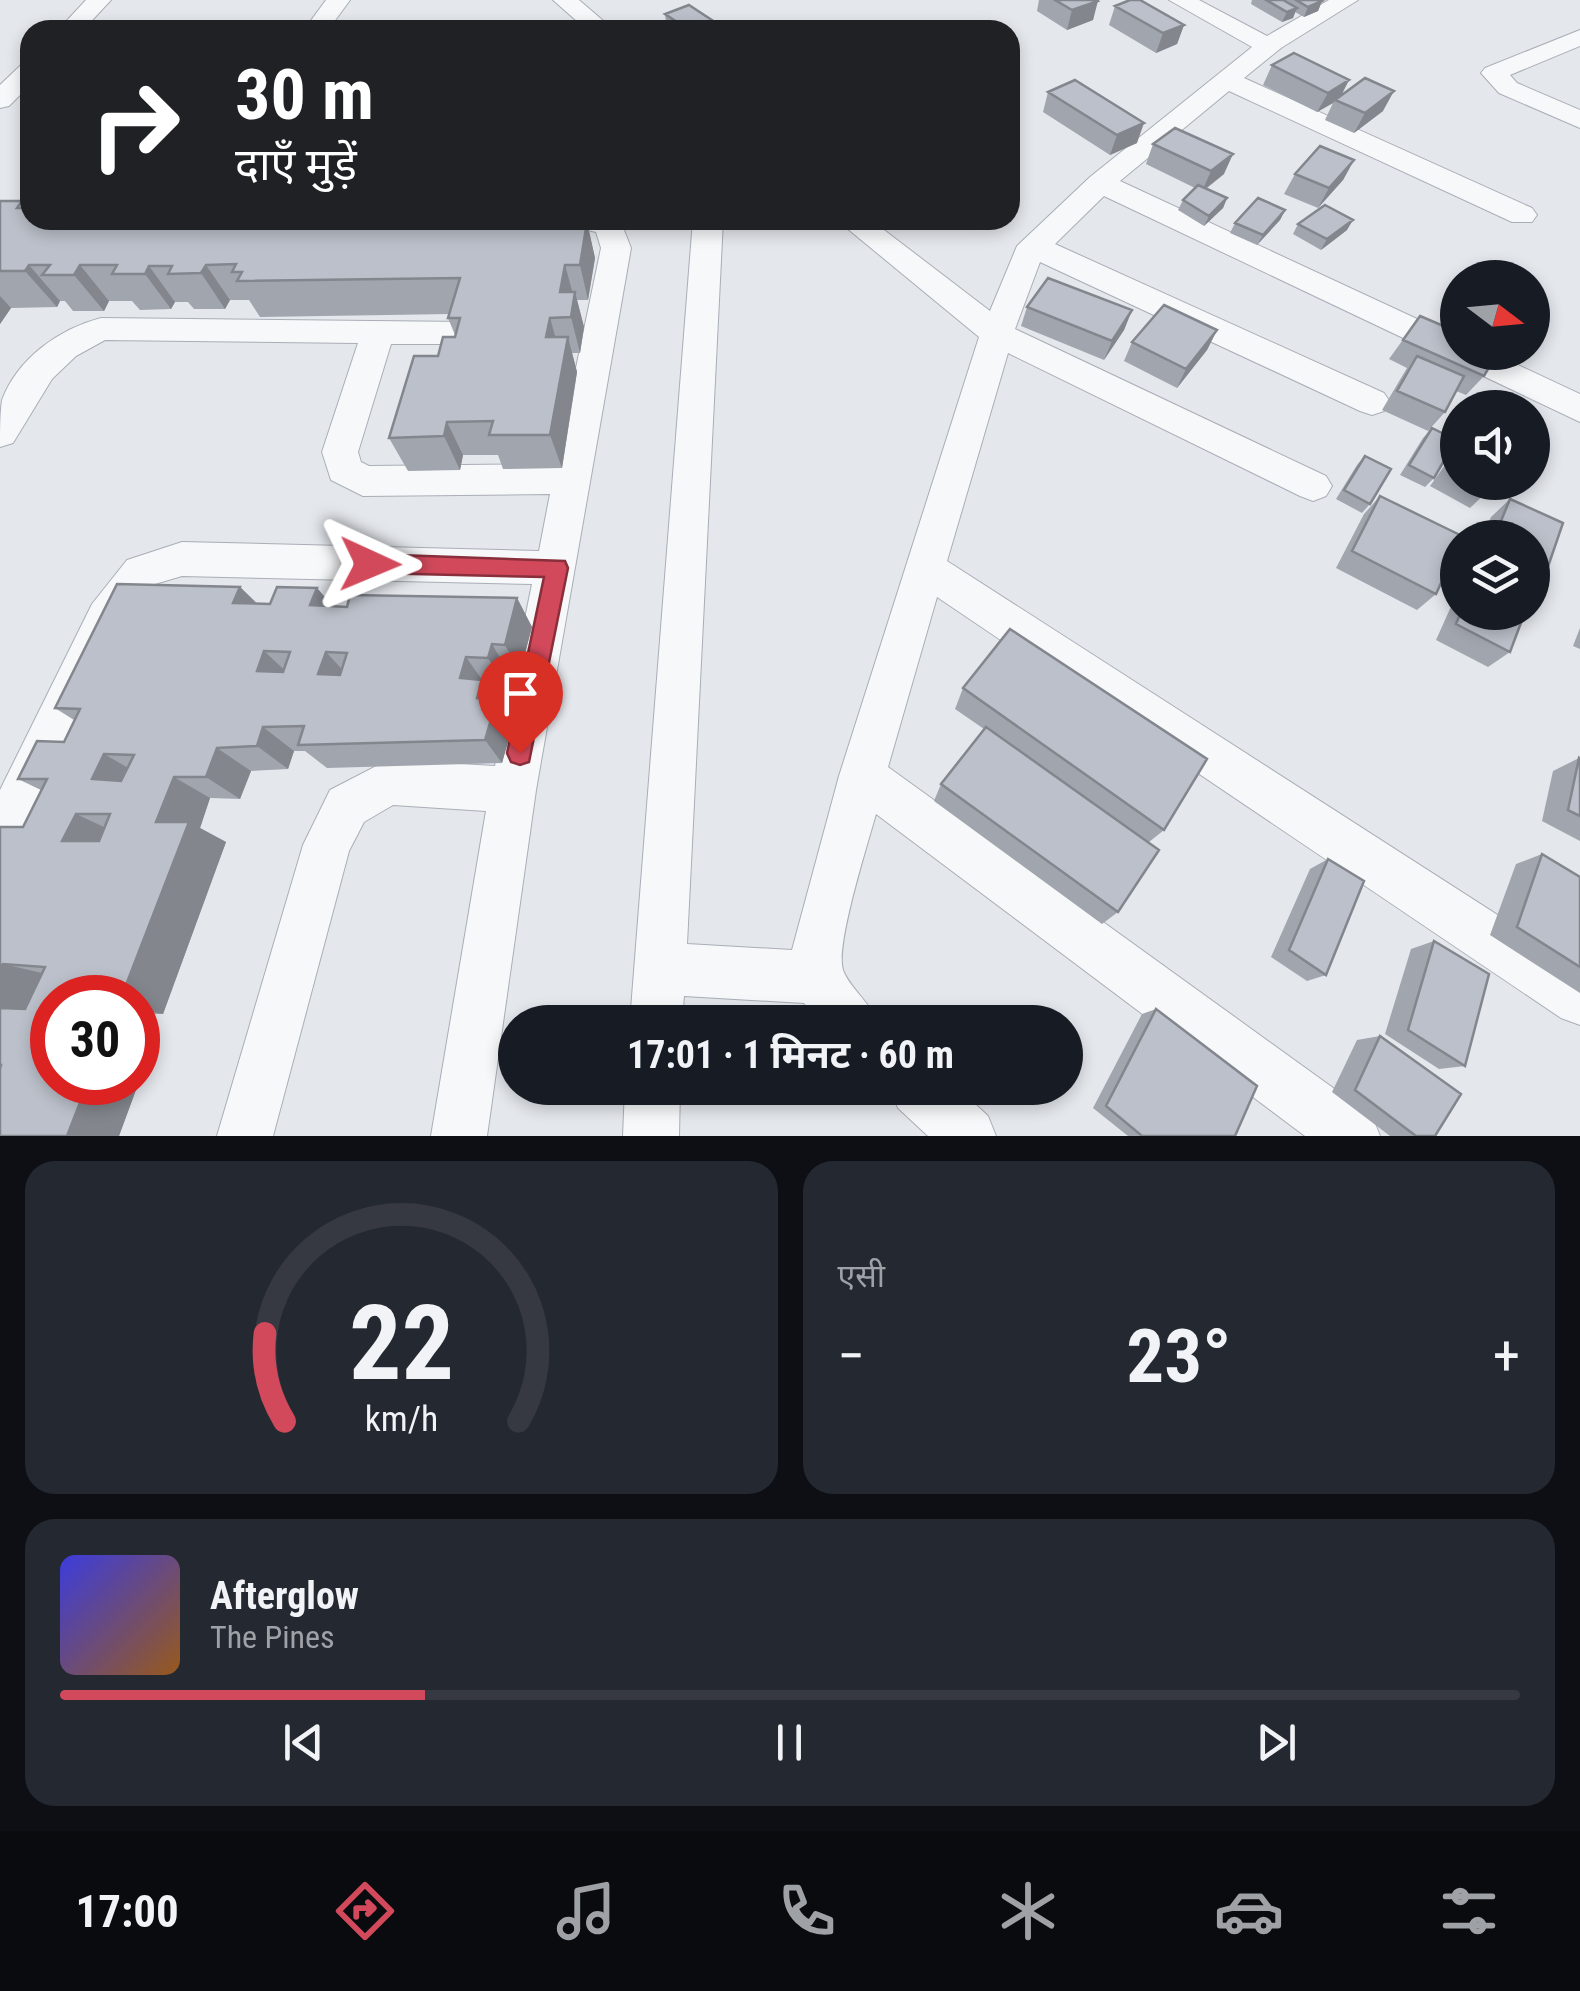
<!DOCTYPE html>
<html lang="hi">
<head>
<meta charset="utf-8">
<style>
	:root { --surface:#171b24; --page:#242831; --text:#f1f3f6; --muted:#9ea1a6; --line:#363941; --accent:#d1495b }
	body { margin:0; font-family:"Roboto Condensed","Noto Sans Devanagari",sans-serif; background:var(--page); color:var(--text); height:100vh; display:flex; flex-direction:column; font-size:38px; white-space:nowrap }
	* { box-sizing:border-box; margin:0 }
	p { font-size:32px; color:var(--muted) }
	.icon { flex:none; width:55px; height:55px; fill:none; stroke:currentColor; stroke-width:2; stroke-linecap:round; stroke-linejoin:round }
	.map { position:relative; height:1136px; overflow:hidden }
	.details { display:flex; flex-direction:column; gap:25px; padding:25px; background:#0d0f14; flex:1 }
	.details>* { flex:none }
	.banner { position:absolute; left:20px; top:20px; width:1000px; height:210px; border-radius:30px; box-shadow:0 5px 15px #0003; background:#202124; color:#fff; overflow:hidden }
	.needle { width:65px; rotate:106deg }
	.tools { position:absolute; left:1440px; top:260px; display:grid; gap:20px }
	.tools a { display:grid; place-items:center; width:110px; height:110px; border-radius:50%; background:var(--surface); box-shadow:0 5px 15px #0003; font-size:50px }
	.speed { position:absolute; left:30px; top:975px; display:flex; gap:20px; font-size:50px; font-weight:700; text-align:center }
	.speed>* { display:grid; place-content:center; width:130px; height:130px; border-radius:50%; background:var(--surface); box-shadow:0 5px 15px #0003; line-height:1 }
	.speed .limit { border:15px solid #d22; background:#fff; color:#111 }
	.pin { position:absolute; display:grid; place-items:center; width:85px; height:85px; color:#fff; margin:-102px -42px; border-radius:50% 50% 50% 0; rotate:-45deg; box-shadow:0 0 10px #0007 }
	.pin .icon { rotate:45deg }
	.me { position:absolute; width:110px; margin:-55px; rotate:91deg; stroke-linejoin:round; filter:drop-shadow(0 0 8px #0008) }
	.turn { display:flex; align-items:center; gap:35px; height:210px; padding:0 50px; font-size:45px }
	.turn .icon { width:130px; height:130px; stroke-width:2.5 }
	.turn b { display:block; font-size:70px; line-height:85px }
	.big { font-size:75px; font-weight:700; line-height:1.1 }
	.details .card { flex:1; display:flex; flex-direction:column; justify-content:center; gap:15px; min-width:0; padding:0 35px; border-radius:30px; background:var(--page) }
	.details .dial { align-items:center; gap:0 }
	.dial svg { height:260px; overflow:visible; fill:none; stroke:var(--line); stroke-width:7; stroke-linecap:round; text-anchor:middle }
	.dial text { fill:var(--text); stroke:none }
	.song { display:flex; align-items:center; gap:30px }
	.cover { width:120px; height:120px; border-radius:15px; background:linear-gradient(135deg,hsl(240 70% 55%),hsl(30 70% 35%)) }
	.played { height:10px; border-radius:5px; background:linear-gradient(90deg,var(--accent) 25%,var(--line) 25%) }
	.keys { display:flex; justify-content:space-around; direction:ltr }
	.heat { display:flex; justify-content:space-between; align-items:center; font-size:55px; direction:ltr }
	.details .tiles { flex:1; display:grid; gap:25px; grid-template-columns:1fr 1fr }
	.card:last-child { grid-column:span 2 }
	.trip { position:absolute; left:498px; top:1005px; width:585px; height:100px; border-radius:50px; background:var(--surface); box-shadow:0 5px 15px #0003; font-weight:700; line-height:100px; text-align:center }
	.tabs { display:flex; height:160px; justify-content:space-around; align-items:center; background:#090b0e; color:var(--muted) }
	.tabs .icon { width:70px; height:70px }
	.tabs .selected { color:var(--accent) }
	.tabs b { font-size:45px; color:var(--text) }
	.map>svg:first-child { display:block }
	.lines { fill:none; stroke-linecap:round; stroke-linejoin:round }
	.street-casing { stroke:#a9aeb7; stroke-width:2 }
	.street { fill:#f7f8fa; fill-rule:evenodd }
	.wall { fill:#a1a5ae }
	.shaded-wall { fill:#83868d }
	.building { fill:#bbc0ca; stroke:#83868d; stroke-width:2.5; fill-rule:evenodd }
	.route { fill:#d1495b; stroke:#882f3b; stroke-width:2.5 }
</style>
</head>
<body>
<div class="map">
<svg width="1580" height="1136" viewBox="0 0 1580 1136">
	<rect width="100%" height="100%" fill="#e4e7ec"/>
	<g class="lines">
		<g class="street-casing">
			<path id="street" d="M86,0H111L83,30H58Z
				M326,0H350L328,30H304Z
				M553,0H579L614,30H587Z
				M1169,0H1199L1267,36L1329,0H1358L1281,48L1244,78L1532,208L1537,215L1532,222H1512L1229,91L1120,181L1458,338V352H1490L1580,394V422L1104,196L1055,244L1384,393L1390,402L1384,411L1372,415L1360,411L1040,262L1015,329L1326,476L1332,486L1326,496L1313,501L1300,496L1008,353L947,561L1580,968V1025L1561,1018L937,597L888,767L1372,1116L1380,1136H1305L876,814C868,843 835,946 843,970C849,987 870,1002 877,1022H818L804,1003L684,996L682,1022H630L693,220H723L687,944L792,950L839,776L979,337L837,220H871L990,311L1017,246L1090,177L1252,47Z
				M1580,30V46L1510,75L1517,83L1580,110V128L1499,93L1481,73L1485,68Z
				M30,62V85L9,106L0,108V85L21,65Z
				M571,220H620L631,248L536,790L487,1136H431L486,811L393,805L364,822L349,851L273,1136H217L303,845L330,790L388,760L495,766L532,584L182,576L155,584L122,629L17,858L0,865V790L92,604L127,560L182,542L539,551L550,494L363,496L331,480L322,452L358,343L105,340L76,356L52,379L13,443L0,447C0,433 0,413 2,400C18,358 59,329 101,318L466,322L478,325L483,333L478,341L466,344H391L358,452L361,462L369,466L556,464L601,248L596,232L575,227Z
				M625,1088H680L679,1136H623Z
				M890,1088H958L988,1116L996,1136H928L898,1108Z"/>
		</g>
		<use href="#street" class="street"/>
	</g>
	<path class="wall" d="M1039,0H1097L1093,20L1067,30L1037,11Z
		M1252,0H1319L1322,1L1318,11L1304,17L1295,12L1293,18L1282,22L1251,4Z
		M1115,6L1184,25L1177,44L1156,53L1109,25Z
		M665,14L727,30H667Z
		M1272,65L1349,80L1341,95L1383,111L1354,133L1325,120L1333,103L1317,112L1263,85Z
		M1048,92L1137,143L1110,155L1043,112Z
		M1153,144L1224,174L1206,189L1227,198L1223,208L1204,226L1178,210L1183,200L1195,188L1146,164Z
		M1354,160L1343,180L1318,208L1284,194L1295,174Z
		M0,201L30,220H568L569,222H587L595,258L588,300H577L584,327L580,353H572L577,372L562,468L503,469L498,455H463L460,470L408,471L389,438L438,356L455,337V335L448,318L450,314L260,317L249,300H230L225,309H194L188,302H175L171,309L140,310L132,301H109L104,311H73L65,301H60L57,307L11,308L0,324Z
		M1285,210L1280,220L1257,245L1230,233L1235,223Z
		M1298,224L1347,230L1321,250L1293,234Z
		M1027,307L1132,310L1124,330L1104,360L1021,326Z
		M1420,316L1484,376L1466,395L1456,391L1445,412L1428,431L1382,410L1407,368L1389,359Z
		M1217,330L1207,350L1177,388L1124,361L1132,342Z
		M1432,428L1434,478L1425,487L1400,475L1423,438Z
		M1458,447V482H1494L1489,490L1470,508L1430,486Z
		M1365,456L1370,504L1362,513L1336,499L1357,465Z
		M1380,496L1436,594L1417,610L1336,568L1364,514Z
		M1510,499L1563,523L1542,584L1534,590L1532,593V538H1482L1491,517Z
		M117,584L240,587L257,603L270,604L277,587L317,588L332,606L347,607L350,595L517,598L532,627L520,672L508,671L505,685L485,684L513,724L502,763L327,768L305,751H294L288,769L251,771L240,799L210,798L200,828L226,842L163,1014H138V998H52V1082H138V1067L144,1068L119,1136H0V827H23L41,790L18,779L37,741L64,742L74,720L55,708Z
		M1458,591V612H1525L1510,652L1488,667L1436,640Z
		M1580,628V649L1573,646Z
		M963,688L1164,830L1149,842L1118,912L1102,924L934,801L941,784L984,729L955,709Z
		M1579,758L1580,759V841L1542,821L1553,771Z
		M1542,854L1580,877V993L1490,935L1516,864Z
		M1328,859L1326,975L1307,981L1271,957L1310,869Z
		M1434,941L1465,1066L1439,1069L1385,1034L1411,949Z
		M1156,1009L1235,1136H1128L1093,1108L1142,1014Z
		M1380,1036L1435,1136H1390L1332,1092L1357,1040Z"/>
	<path class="shaded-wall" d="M1098,1L1093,20L1067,30L1072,10Z
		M1322,1L1318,11L1304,17L1308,7Z
		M1297,8L1293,18L1282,22L1287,12Z
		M1184,25L1177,44L1156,53L1163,33Z
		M1349,80L1339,100H1335L1333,103L1317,112L1328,93Z
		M1394,91L1383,111L1354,133L1365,113Z
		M1144,123L1137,143L1110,155L1117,135Z
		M1233,154L1224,174L1202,191L1211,171Z
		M1354,160L1343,180L1318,208L1329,188Z
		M1227,198L1223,208L1204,226L1209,216Z
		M1285,210L1280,220L1257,245L1263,235Z
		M1353,220L1347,230L1321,250L1327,239Z
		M587,222L595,258L588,300L580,265Z
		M29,265L60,301L57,307L25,271Z
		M80,265L109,301L104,311L74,275Z
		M206,265L230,300L225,309L201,273Z
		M565,265L574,298L575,292L584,327L580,353L571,317L560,292Z
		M149,266L175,302L171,309L145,274Z
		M0,296L11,308L0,324Z
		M1132,310L1124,330L1104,360L1112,341Z
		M550,318L560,353L546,337Z
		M1217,330L1207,350L1177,388L1186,369Z
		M568,337L577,372L562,468L550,435Z
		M447,422L463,455L460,470L444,436Z
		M240,587L269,616L233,603Z
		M317,588L342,617L310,605Z
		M517,598L532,627L520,672L505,645Z
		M492,644L508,671L505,685L488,658Z
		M264,651L293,678L257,671Z
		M326,652L351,679L318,674Z
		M466,657L513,724L502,763L485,740L460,678Z
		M263,727L294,751L288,769L257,746Z
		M217,748L251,771L240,799L206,777Z
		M104,754L144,777L133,801L92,779Z
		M174,777L210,798L200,828L226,842L163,1014L138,1009V998H121L156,822Z
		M76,814L119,834L107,860L62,841Z
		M3,964L55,976L36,1016L0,1010V969Z
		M138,1067L144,1068L119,1136H67L88,1082H138Z"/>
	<path class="building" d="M1055,0H1097L1098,1L1072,10Z
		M1130,0H1140L1184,25L1163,33L1115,6Z
		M1266,0H1283L1297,8L1287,12Z
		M1296,0H1319L1322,1L1308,7Z
		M689,5L727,30H689L665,14Z
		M1294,53L1349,80L1328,93L1272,65Z
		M1365,78L1394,91L1365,113L1335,100Z
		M1075,80L1144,123L1117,135L1048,92Z
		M1175,128L1233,154L1211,171L1153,144Z
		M1320,146L1354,160L1329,188L1295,174Z
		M1198,185L1227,198L1209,216L1183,200Z
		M1258,198L1285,210L1263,235L1235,223Z
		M0,201H22L17,208H30V220H560L559,222H587L580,265H565L560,292H575L571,317L550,318L546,337H568L550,435H489L493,421L447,422L444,436L389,438L414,356H438L443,337H455L460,318H448L460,278L237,281L242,272H232L236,264L206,265L201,273L168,274L172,266H149L145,274H112L117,265H80L74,275H42L50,265H29L25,271H0Z
		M1325,205L1353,220L1327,239L1298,224Z
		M1048,278L1132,310L1112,341L1027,307Z
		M1164,305L1217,330L1186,369L1132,342Z
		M1420,316L1458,332V352H1498L1484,376L1403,340Z
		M1417,356L1464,376L1445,412L1397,391Z
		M1432,428L1456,440L1434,478L1409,465Z
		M1458,454V473L1448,468Z
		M1365,456L1391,469L1370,504L1344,490Z
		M1475,482H1494L1489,490Z
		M1380,496L1462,536L1461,538H1458V546L1436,594L1352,551Z
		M1510,499L1563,523L1542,584L1537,582L1532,593V538H1494Z
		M117,584L240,587L233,603L270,604L277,587L317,588L310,605L347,607L350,595L517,598L505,645L492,644L488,658L466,657L460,678L482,680L477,698L497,699L485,740L298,745L304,726L263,727L257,746L217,748L206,777H174L156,822H189L121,998H52V1082H88L67,1136H0V1069L1,1065H0V1008L25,1009L45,967L3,964L0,969V827H23L47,779H18L37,741L64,742L80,709L55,708ZM264,651L290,652L283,672L257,671ZM326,652L347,653L340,675L318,674ZM104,754L134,755L121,781L92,779ZM76,814H110L99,841H62Z
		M1461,612H1525L1510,652L1456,624Z
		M1010,629L1207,759L1164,830L963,688Z
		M986,727L1159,850L1118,912L941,784Z
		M1579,758L1580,759V816L1568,810Z
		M1542,854L1580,877V967L1517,927Z
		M1328,859L1364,881L1326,975L1289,950Z
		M1434,941L1489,974L1465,1066L1408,1030Z
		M1156,1009L1257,1086L1235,1136H1142L1106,1106Z
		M1380,1036L1461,1094L1435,1136H1416L1355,1090Z"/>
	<path class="route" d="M370,554L565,561L568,568L529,762L520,765L511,762L507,753L544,577L370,573L361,570L358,564L361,557Z"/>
</svg>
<div class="tools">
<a><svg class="needle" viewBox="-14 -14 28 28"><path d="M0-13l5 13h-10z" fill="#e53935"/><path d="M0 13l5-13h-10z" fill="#9ea1a6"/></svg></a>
<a><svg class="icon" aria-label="sound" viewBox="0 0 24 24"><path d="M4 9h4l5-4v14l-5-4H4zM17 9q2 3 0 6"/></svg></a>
<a><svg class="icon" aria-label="layers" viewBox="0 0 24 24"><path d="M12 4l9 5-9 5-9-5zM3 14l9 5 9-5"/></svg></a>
</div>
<div class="speed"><div class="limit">30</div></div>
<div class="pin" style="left:520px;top:753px;background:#d93025"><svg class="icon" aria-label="arrive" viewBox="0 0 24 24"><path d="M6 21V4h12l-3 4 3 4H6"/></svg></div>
<svg class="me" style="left:370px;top:564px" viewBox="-20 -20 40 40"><path d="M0-17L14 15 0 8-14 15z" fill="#d1495b" stroke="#fff" stroke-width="4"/></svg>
<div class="trip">17:01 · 1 मिनट · 60 m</div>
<div class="banner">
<div class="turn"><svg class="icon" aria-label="right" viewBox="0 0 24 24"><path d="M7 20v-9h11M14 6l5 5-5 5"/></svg><div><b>30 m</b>दाएँ मुड़ें</div></div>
</div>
</div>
<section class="details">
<div class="tiles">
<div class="card dial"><svg viewBox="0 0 100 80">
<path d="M14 69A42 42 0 1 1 86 69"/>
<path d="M14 69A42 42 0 0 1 8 42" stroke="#d1495b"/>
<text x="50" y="56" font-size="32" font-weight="700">22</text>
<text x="50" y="72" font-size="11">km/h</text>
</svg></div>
<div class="card"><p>एसी</p>
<div class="heat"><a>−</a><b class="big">23°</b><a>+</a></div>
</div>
<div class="card">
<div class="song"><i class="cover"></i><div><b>Afterglow</b><p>The Pines</p></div></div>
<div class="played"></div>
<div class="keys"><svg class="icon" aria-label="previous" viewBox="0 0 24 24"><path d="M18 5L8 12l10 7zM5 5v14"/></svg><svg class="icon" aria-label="pause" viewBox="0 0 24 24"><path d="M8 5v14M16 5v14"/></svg><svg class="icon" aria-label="next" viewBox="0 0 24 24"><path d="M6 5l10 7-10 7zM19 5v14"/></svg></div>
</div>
</div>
</section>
<nav class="tabs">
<b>17:00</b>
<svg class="icon selected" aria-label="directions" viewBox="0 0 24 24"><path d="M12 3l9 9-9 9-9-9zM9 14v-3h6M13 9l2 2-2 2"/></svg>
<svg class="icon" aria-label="music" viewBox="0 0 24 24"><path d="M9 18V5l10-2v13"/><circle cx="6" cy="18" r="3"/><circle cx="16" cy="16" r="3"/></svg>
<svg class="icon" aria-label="phone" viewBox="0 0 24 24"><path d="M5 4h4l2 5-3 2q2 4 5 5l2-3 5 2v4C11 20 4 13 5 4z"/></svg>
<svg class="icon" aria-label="climate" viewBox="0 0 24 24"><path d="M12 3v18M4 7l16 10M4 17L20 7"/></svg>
<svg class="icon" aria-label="car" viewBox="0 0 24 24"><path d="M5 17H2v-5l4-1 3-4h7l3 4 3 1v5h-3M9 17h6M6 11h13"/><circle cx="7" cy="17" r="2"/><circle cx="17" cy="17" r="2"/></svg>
<svg class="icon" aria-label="filters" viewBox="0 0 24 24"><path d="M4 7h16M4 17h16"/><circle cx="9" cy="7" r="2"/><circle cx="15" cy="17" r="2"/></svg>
</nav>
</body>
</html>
